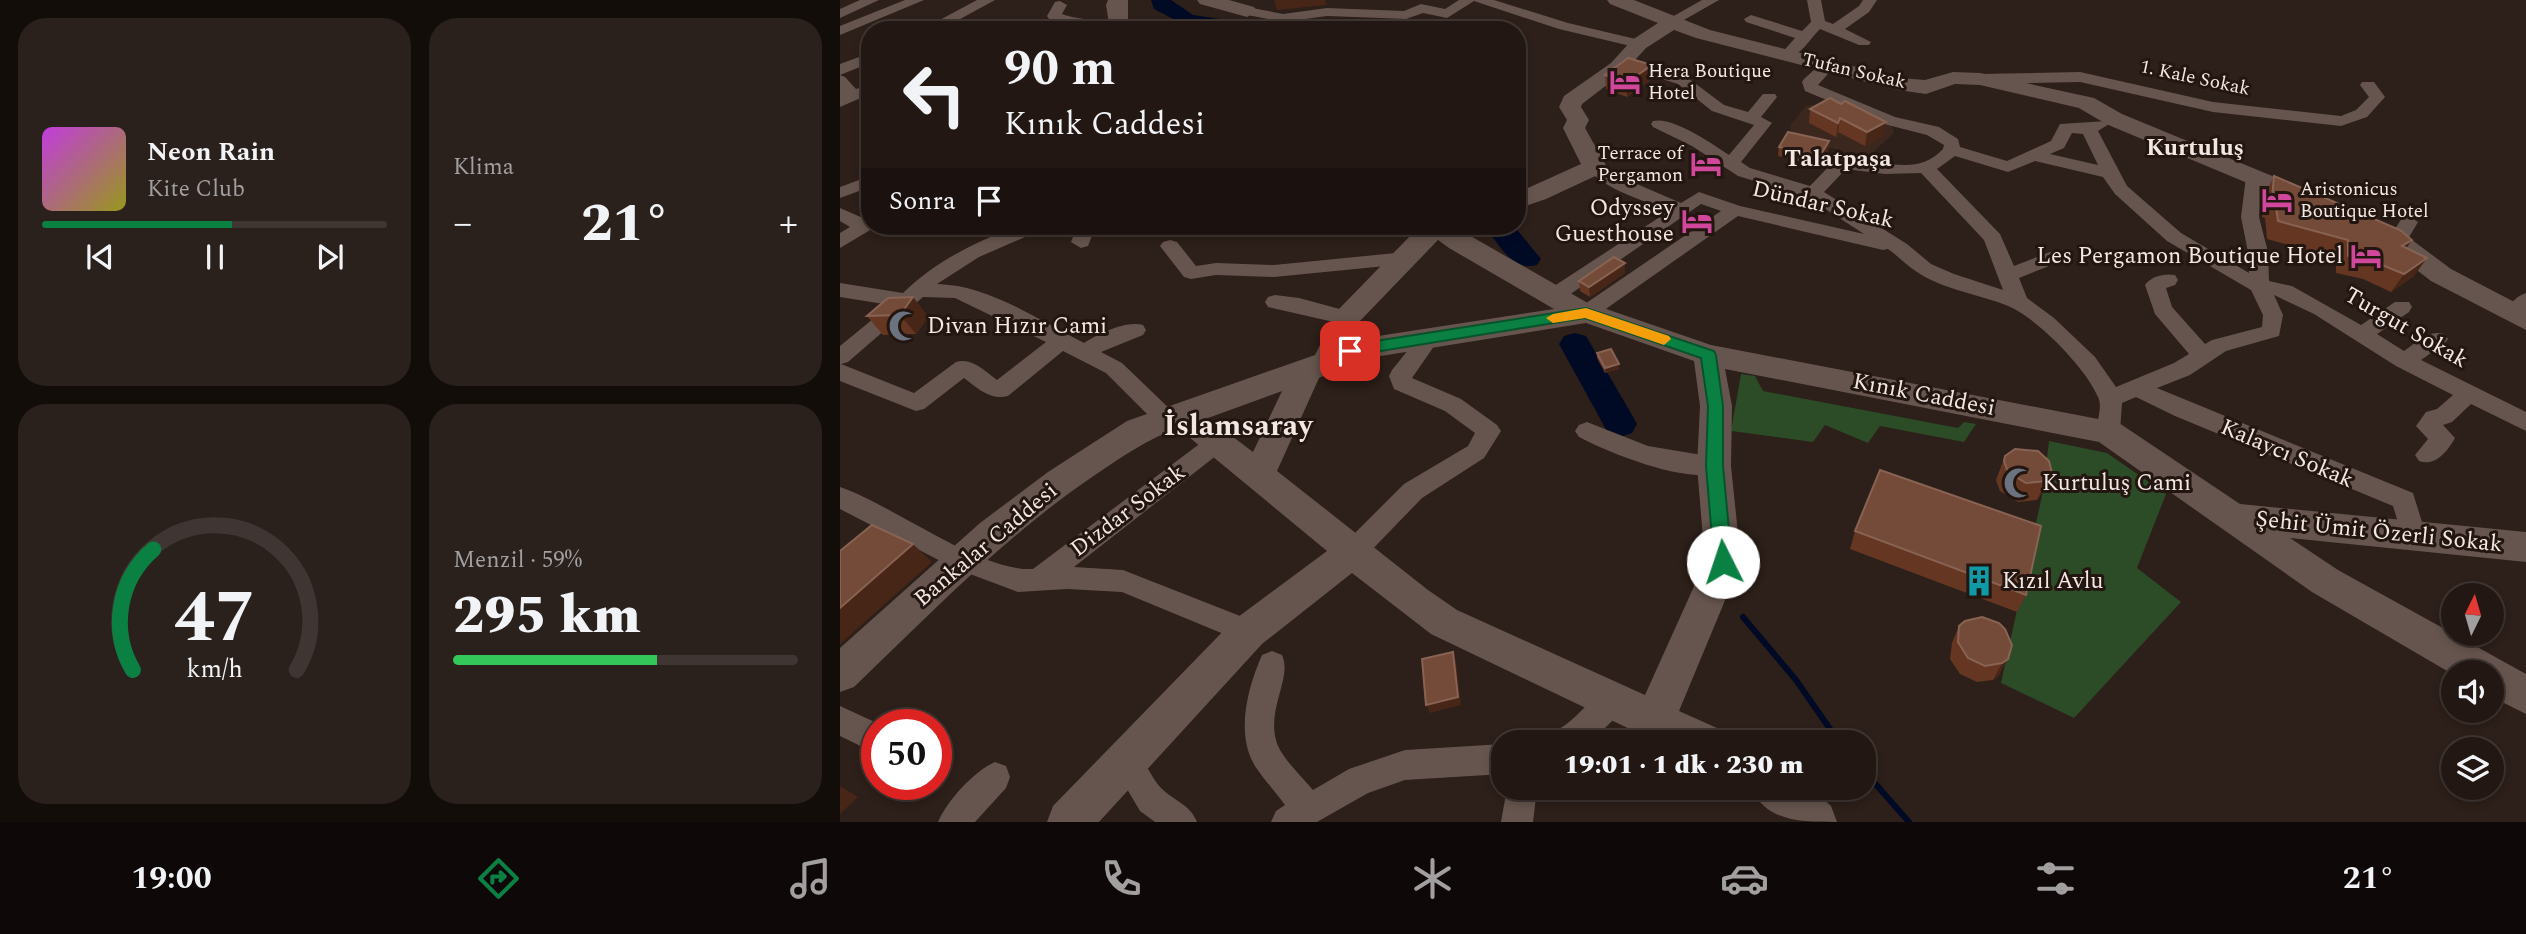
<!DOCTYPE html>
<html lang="tr">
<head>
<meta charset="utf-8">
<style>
	:root { --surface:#221713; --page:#2a201c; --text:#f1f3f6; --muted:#a29fa0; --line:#3f3633; --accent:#0b8043 }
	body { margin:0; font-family:Spectral,serif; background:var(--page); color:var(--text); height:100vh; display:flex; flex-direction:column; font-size:26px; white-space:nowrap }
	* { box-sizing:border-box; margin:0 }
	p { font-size:23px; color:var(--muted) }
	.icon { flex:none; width:38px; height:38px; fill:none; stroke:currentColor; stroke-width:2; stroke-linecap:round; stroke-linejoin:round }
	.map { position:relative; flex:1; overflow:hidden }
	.sheet { display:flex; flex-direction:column; gap:18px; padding:18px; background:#130d0a; width:840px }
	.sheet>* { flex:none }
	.top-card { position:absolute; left:21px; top:21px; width:665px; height:214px; border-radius:28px; box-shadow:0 4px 10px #0003,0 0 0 2px var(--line); background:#221713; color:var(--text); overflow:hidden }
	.needle { width:46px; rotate:5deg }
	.controls { position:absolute; left:1601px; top:583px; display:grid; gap:14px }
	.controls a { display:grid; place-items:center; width:63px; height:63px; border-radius:50%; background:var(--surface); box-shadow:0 4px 10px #0003,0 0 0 2px var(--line); font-size:35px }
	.speed { position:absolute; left:21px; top:709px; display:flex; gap:14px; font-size:35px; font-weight:700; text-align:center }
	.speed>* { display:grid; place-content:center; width:91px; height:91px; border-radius:50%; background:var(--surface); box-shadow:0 4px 10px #0003,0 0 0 2px var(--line); line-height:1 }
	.speed .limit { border:10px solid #d22; background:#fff; color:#111 }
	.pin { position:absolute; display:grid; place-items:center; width:60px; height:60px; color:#fff; margin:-30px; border-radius:14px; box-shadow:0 4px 10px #0006 }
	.me { position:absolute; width:77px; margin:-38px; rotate:356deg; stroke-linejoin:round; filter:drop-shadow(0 0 5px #0008) }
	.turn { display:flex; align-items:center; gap:24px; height:147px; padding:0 28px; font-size:32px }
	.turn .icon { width:91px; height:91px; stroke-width:2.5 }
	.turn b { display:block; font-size:49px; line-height:60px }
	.then { display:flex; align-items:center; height:66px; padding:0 28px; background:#0003; gap:14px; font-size:26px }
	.big { font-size:52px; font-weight:800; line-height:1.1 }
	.sheet .card { flex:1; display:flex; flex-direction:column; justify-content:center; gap:10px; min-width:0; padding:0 24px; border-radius:28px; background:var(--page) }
	.sheet .dial { align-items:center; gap:0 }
	.dial svg { height:182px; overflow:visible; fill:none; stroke:var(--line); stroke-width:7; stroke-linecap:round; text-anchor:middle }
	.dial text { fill:var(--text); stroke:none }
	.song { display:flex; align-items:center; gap:21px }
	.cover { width:84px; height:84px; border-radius:10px; background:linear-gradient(135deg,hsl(290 70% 55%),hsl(60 70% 35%)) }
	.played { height:7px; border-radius:4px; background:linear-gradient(90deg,var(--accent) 55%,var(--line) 55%) }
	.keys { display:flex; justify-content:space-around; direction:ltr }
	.heat { display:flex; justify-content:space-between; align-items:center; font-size:38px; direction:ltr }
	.charge { height:10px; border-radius:5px; background:linear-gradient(90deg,#34c759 59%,var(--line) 0) }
	.sheet .tiles { flex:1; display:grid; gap:18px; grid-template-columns:repeat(2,1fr) }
	.trip { position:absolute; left:651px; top:730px; width:385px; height:70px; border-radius:28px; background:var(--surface); box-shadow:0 4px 10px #0003,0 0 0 2px var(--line); font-weight:800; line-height:70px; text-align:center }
	.tabs { display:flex; height:112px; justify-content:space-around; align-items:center; background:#0e0908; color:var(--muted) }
	.tabs .icon { width:49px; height:49px }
	.tabs .current { color:var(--accent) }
	.tabs b { font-size:32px; color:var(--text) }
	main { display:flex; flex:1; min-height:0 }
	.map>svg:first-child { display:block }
	.built { fill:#3c271f }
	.green { fill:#2c4b27 }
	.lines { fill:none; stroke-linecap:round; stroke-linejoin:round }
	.stream { stroke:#000a25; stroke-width:6 }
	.river { fill:#000a25; fill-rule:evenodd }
	.minor { fill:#66554e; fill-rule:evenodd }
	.secondary { fill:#66554e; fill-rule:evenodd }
	.wall { fill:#653723 }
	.shaded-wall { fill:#482617 }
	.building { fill:#744a38; stroke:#886353; stroke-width:2 }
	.route { fill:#0b8043; stroke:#07532c; stroke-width:2 }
	.slow { fill:#f59e0b }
	.labels { text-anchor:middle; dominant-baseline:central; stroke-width:6; stroke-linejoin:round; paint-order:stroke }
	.far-poi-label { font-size:19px; fill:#f2e7e3; stroke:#231610; text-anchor:start }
	.far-street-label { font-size:19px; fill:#f2e7e3; stroke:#231610 }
	.street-label { font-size:23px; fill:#f2e7e3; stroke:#231610 }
	.poi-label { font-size:23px; fill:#f2e7e3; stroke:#231610; text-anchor:start }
	.far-district-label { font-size:24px; font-weight:bold; fill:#f2e7e3; stroke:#231610 }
	.district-label { font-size:30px; font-weight:bold; fill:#f2e7e3; stroke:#231610 }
</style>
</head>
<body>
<main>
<section class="sheet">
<div class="tiles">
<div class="card">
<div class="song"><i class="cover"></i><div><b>Neon Rain</b><p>Kite Club</p></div></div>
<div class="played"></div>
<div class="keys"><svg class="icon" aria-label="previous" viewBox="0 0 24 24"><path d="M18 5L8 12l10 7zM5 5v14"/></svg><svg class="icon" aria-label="pause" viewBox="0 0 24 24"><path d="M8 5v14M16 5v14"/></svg><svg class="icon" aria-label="next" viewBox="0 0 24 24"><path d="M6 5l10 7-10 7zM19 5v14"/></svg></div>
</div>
<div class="card"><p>Klima</p>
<div class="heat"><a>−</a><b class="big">21°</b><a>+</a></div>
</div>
<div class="card dial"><svg viewBox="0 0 100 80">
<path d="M14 69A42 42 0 1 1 86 69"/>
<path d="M14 69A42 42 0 0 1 23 16" stroke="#0b8043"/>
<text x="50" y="56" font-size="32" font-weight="700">47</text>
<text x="50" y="72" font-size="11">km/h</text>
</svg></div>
<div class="card"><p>Menzil · 59%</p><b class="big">295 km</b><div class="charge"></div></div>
</div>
</section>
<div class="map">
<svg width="1686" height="822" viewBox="0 0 1686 822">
	<rect width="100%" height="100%" fill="#2d1f19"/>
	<path class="built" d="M1002,100L1050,121L1054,133L1020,164L998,160L1003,151L953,138L950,126L966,106Z"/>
	<path class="green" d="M901,374L915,376L923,391L1118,428L1124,422L1136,424L1124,442L1040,426L1028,443L985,425L973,442L891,431Z
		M1209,441L1267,453L1326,494L1297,568L1341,602L1234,718L1161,683L1203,491Z"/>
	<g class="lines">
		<path class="stream" d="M903,617L956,680L999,742
			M1024,771L1069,822"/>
		<path class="river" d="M311,0H331L353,15L413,24L420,26L423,30H370L347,26L314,9Z
			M645,226H674L701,259L697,265C673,272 658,244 645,226Z
			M735,333L746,336L792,415L797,424L792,433L780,437L768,433L719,344L724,336Z"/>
		<path class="minor" d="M20,0H39L0,18V9Z
			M65,0H84L0,35V26Z
			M137,0H155L100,30H81Z
			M619,0H654L728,23L804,41L806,44L799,48L719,29L634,1L607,18L583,13L566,19L487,16L443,22L402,14L400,11L407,7L443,14L487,8L564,11L581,4L605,9Z
			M862,0H879L835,25L830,26L823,22Z
			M967,0H981L985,21L993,24L1019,6L1023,0H1037L1029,12L1005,29L1031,42L1029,45H1019L980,29C971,38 960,56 946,60L939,56L955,38L906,22L904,19L911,15L962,31L971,22Z
			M220,1L227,5L222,14C239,21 276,20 285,27L283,30H245L209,19L207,16L215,2Z
			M30,53V63L0,75V64Z
			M782,57L848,78L884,105L908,112L923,94H935L937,97L921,117L932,123L901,162L910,168L970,186L996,159C1029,151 1071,183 1103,149L1104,145L1087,135L1044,124L965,91L962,82L964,79L984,61L989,59L997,64L978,85L1055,117L1099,127L1118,139L1120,147L1167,161L1211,141L1220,124L1267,121L1269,124L1258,131L1287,186L1341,233L1409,273L1408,252L1401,217L1406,177L1415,172L1421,173L1424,177L1419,217L1428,252L1429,281L1452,286L1521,325L1555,302H1569L1572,307L1569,312L1537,334L1564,351C1576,343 1589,329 1604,334L1608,339L1604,344L1581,360L1686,412V431L1631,404L1612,422L1603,425L1615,438C1607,452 1595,467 1579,461L1575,455L1588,439L1576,426L1586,412L1597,409L1613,395L1556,366L1474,314L1434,295L1443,315L1439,336L1386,351L1350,375L1317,388L1573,493L1586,535L1582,542L1573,546L1564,542L1553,506L1335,416L1296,397L1282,403L1280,432L1276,438L1268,441L1260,438C1253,425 1264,409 1258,397C1246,368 1196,317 1168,306C1139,294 1104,290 1077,272C1067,266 1058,256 1048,249L1043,250L898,216L753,318H739L736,313L739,308L881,211L861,204L719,302H705L702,297L705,292L829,211C803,200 765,190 746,167L749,163H761L783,178L841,203L859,192L900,206L1024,234L967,197L898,176L852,146L813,127L811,124L813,121C832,116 873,144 889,155L914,125L872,111L838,84L777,65L774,62ZM1232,133L1243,134L1258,165L1210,154L1224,148ZM1115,156L1168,172L1195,161L1263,177L1275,194L1327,241L1411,290L1423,315L1422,327L1372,340L1365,344L1332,307L1326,288L1335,285L1338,280L1335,275C1325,273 1311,276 1305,285L1315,314L1349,354L1334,363L1276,387L1255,357L1214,318L1187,298L1179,278L1224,260L1227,256L1224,252H1210L1174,266L1160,234L1097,169ZM1006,169L1045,174L1081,173L1144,240L1163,290L1114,274L1091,264L1067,244L984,192Z
			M1240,72L1373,102L1501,116L1516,110L1529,97L1520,85L1522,82H1534L1545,97L1527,117L1501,126L1373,112L1240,82L1140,84L1132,79L1140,74Z
			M0,75L5,77L16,89L30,84V94L0,107Z
			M30,176V187L0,198V187Z
			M0,208L23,218L30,216V226H37L0,248V233L10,227L0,221Z
			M1569,216L1578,222L1565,244H1551L1548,240L1562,218Z
			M178,226H203L201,230L139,257L97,284C149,285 198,320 244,343C258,334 286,320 303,325L306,330L303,335L261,352L282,363L334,413L337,419L334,425L326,428L318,425L266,373L223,351L168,396C151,401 137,388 124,378L84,409L76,411L0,381V346L50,305L0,297V283L63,293C96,261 135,242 178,226ZM83,297L115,298L206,342L157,380C145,371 132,357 116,362L74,393L1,364L8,362Z
			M235,226L255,228L248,246L241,248L231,242L236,229Z
			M330,240L337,242L356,266L376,263L434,265L566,252L573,254L576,258L573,262L566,264L434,277L376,275L351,279L344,277L320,246L323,242Z
			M1686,293V313L1681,319H1667L1664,314C1669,305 1676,296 1686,293Z
			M435,295L459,298L507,311L514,313L517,318L514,323L507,325L428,307L425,302L428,297Z
			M588,332L595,334L599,339L572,378L621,399L657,425L661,431L644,458L582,498L523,559L514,562L505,559L501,551L505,543L564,484L628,446L635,433L605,411L554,389L549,376L552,370L581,334Z
			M747,422L808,446L874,457L882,459L886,466L882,473C847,484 771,454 739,437L735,431L739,425Z
			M378,433L386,436L390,442L386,448L234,567L283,570L418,623L422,632L418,641L408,644L282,592L227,589L178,592L114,568L0,509V487C53,505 140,572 193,569L370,436Z
			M432,651L442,655C453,679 424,711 438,746C445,761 462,777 473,790L509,769L565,750L663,744V774L565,780L528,793L477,822H431L436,811L445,805C436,792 424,780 415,766C395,733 408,687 422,655Z
			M772,687L782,691L787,701L782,711L751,742H709L713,732C737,722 749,696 772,687Z
			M0,706L39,724H37V754L0,736Z
			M286,747C305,755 308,774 321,788C334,801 350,804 357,822H315L300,811L271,762L275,751Z
			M155,762L166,766L170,777L166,788L135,822H98C107,801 134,771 155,762Z
			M667,788H697L693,822H661Z"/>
		<path class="secondary" d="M268,0H288V25L292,30H270L266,5Z
			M357,0H389L414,7L417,11L407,17L360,4Z
			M767,0H794L870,30L1060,78L1085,80L1113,72L1140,73L1254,98L1282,114L1478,195L1482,200L1478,205L1469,208L1460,205L1266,124L1239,108L1140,85L1115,84L1086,94L1058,90L856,38L834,30L806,48L785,71L742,104L741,107L749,120L745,128L767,167L764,172L706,199L677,209V193L741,164L723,128L727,120L719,107L724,96L771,63L792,40L818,23L770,4Z
			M583,226H613L746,302L871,345L1279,423L1400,504L1686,532V562L1450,538L1498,570L1686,674V714L1652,697V672H1614V675L1472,592L1259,442L885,369L892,406L891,466L901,562L839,711L877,728L883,742H817L591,634L512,573L422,644L259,822H207L213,806L394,620L487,551L338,428C307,439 282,457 255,475C166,535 91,613 14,687L0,692V648L140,523L208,472L287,421L475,355L497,311L572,234ZM598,240L609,248L714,309L512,340L519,322ZM746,323L854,361L860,406L857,466L865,562L805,695L617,610L588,590L437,471L479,378L516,360ZM442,391L413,452L368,418Z
			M1551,229L1560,231L1611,269L1686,308V330L1591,281L1542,243L1538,237L1542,231Z
			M911,788H971L991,806L997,822C960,822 927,822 911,788Z"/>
	</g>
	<path class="wall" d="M765,75L812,79L787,97L766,89Z
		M990,98L1043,136L1025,146L998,132L996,137L969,123L970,109Z
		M989,141L988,151L979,166L938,156L939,147Z
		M1434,176L1567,248L1574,276L1551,292L1523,279L1496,273V258L1427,239L1425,218L1422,217L1425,194Z
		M785,273L750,297L740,291L739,281Z
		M73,297L88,317L76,334L43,335L27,316Z
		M757,353L779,364V369L765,373L757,358Z
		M1165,456L1212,473L1203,491L1197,500L1178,502L1160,491L1156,480Z
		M1015,531L1186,595L1177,612L1010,549Z
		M1119,626L1172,645L1159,675L1153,680L1137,682L1120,674L1110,659L1112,643Z"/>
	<path class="shaded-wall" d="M434,0H485L487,5L437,10Z
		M812,65V79L787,97L786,83Z
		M1000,118L998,132L996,137L998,123Z
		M1046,122L1043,136L1025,146L1027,132Z
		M989,141L988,151L979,166L980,156Z
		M1572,240L1560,258L1562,246Z
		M1587,258L1574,276L1551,292L1564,274Z
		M785,263V273L750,297L749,287Z
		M73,297L88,317L76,334L60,315Z
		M779,364V369L765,373V368Z
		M1212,473L1203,491L1197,500L1206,481Z
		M73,544L92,562L0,644V608Z
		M613,652L616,661L621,705L590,713L586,705Z
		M1168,659L1159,675L1153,680L1162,663Z
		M0,786L18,797L0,814Z"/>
	<path class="building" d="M788,58L812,65L786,83L765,75Z
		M990,98L1001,104L1005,101L1046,122L1027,132L1000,118L998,123L970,109Z
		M948,132L989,141L980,156L939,147Z
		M1434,176L1560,230L1572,240L1562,246L1587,258L1564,274L1535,262L1508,256V240L1438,221L1435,200L1432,199Z
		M774,257L785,263L749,287L739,281Z
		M73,297L60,315L27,316L48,298Z
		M771,349L779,364L765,368L757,353Z
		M1175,449L1198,451L1209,461L1212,473L1206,481L1186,483L1168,472L1164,461L1165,456Z
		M1040,470L1201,526L1186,595L1015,531Z
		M32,525L73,544L0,608V551Z
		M1142,617L1159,623L1165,629L1172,645L1168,659L1162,663L1145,666L1128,658L1118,642L1119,626L1125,621Z
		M613,652L618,697L586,705L582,659Z"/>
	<path class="route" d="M746,308L874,351L876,355L883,406V466L892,562L890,568L883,570L877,568L874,562L866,466L868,406L861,358L745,318L510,356L502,351L510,345Z"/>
	<path class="slow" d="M746,308L829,336L831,339L824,345L745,318L713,323L706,318L713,314Z"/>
	<defs>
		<g id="hotel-bare" transform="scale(2.415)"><path d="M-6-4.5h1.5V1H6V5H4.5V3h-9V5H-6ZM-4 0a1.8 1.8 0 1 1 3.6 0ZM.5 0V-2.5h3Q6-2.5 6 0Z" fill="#d1479c" stroke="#231610" stroke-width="2.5" paint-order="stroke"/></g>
		<g id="mosque-bare" transform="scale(2.415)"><path d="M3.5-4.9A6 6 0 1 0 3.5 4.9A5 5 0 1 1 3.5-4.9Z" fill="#6b7280" stroke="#231610" stroke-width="2.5" paint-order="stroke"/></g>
		<g id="building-bare" transform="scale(2.415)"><path d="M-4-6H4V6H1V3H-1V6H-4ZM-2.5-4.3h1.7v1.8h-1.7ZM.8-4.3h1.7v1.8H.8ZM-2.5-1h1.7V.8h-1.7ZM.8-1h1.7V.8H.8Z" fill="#0f9aa8" stroke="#231610" stroke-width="2.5" paint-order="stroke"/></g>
	</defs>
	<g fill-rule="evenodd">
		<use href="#hotel-bare" x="785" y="82"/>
		<use href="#hotel-bare" x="866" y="164"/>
		<use href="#hotel-bare" x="1437" y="200"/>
		<use href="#hotel-bare" x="857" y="221"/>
		<use href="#hotel-bare" x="1526" y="256"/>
		<use href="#mosque-bare" x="64" y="326"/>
		<use href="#mosque-bare" x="1179" y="483"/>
		<use href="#building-bare" x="1139" y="581"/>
	</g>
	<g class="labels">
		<g class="far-poi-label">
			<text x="808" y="71">Hera Boutique<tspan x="808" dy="22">Hotel</tspan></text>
			<text x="843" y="153" text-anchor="end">Terrace of<tspan x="843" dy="22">Pergamon</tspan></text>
			<text x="1460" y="189">Aristonicus<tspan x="1460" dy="22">Boutique Hotel</tspan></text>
		</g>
		<g class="far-street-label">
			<text transform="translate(1014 71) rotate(13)">Tufan Sokak</text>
			<text transform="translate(1355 78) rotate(12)">1. Kale Sokak</text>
		</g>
		<g class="street-label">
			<text transform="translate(983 205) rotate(13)">Dündar Sokak</text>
			<text transform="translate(1566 328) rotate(30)">Turgut Sokak</text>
			<text transform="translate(1084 395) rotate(11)">Kınık Caddesi</text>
			<text transform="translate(1447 454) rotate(23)">Kalaycı Sokak</text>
			<text transform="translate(288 511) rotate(-37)">Dizdar Sokak</text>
			<text transform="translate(1539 532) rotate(6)">Şehit Ümit Özerli Sokak</text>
			<text transform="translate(146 545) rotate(-40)">Bankalar Caddesi</text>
		</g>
		<g class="poi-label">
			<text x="834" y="208" text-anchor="end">Odyssey<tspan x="834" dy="26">Guesthouse</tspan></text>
			<text x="1503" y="256" text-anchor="end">Les Pergamon Boutique Hotel</text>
			<text x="87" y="326">Divan Hızır Cami</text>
			<text x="1202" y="483">Kurtuluş Cami</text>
			<text x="1162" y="581">Kızıl Avlu</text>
		</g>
		<g class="far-district-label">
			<text x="1355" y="148">Kurtuluş</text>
			<text x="998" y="159">Talatpaşa</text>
		</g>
		<g class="district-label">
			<text x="398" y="426">İslamsaray</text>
		</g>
	</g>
</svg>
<div class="controls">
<a><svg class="needle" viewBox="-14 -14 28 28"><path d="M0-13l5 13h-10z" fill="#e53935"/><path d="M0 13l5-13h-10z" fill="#a29fa0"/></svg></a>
<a><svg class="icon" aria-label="sound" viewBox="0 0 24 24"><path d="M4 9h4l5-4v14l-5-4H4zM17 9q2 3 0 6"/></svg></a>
<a><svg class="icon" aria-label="layers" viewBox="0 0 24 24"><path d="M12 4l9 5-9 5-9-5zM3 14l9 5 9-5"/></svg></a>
</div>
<div class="speed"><div class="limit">50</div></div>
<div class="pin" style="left:510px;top:351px;background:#d93025"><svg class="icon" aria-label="arrive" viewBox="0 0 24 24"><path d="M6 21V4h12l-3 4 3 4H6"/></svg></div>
<svg class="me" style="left:883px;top:562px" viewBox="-20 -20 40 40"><circle r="19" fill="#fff"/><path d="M0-13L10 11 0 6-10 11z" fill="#0b8043"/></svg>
<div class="trip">19:01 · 1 dk · 230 m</div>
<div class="top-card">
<div class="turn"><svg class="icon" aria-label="left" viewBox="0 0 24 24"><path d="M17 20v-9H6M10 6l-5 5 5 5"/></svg><div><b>90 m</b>Kınık Caddesi</div></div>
<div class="then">Sonra<svg class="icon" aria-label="arrive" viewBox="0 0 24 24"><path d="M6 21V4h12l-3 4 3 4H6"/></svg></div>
</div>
</div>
</main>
<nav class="tabs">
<b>19:00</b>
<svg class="icon current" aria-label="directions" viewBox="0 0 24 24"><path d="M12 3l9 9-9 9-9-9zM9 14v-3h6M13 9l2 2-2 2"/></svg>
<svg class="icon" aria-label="music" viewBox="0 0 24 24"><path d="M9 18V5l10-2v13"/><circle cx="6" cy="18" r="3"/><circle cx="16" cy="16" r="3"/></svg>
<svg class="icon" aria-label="phone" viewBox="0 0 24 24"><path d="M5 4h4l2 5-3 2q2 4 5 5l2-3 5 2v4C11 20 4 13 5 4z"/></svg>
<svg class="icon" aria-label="climate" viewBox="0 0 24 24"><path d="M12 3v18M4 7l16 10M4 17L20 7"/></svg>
<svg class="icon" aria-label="car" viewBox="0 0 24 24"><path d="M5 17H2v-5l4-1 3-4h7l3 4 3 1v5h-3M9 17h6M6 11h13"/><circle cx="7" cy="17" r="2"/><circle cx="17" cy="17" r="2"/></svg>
<svg class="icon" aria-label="filters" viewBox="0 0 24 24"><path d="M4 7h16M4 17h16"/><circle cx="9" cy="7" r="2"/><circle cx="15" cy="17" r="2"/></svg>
<b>21°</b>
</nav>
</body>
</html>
